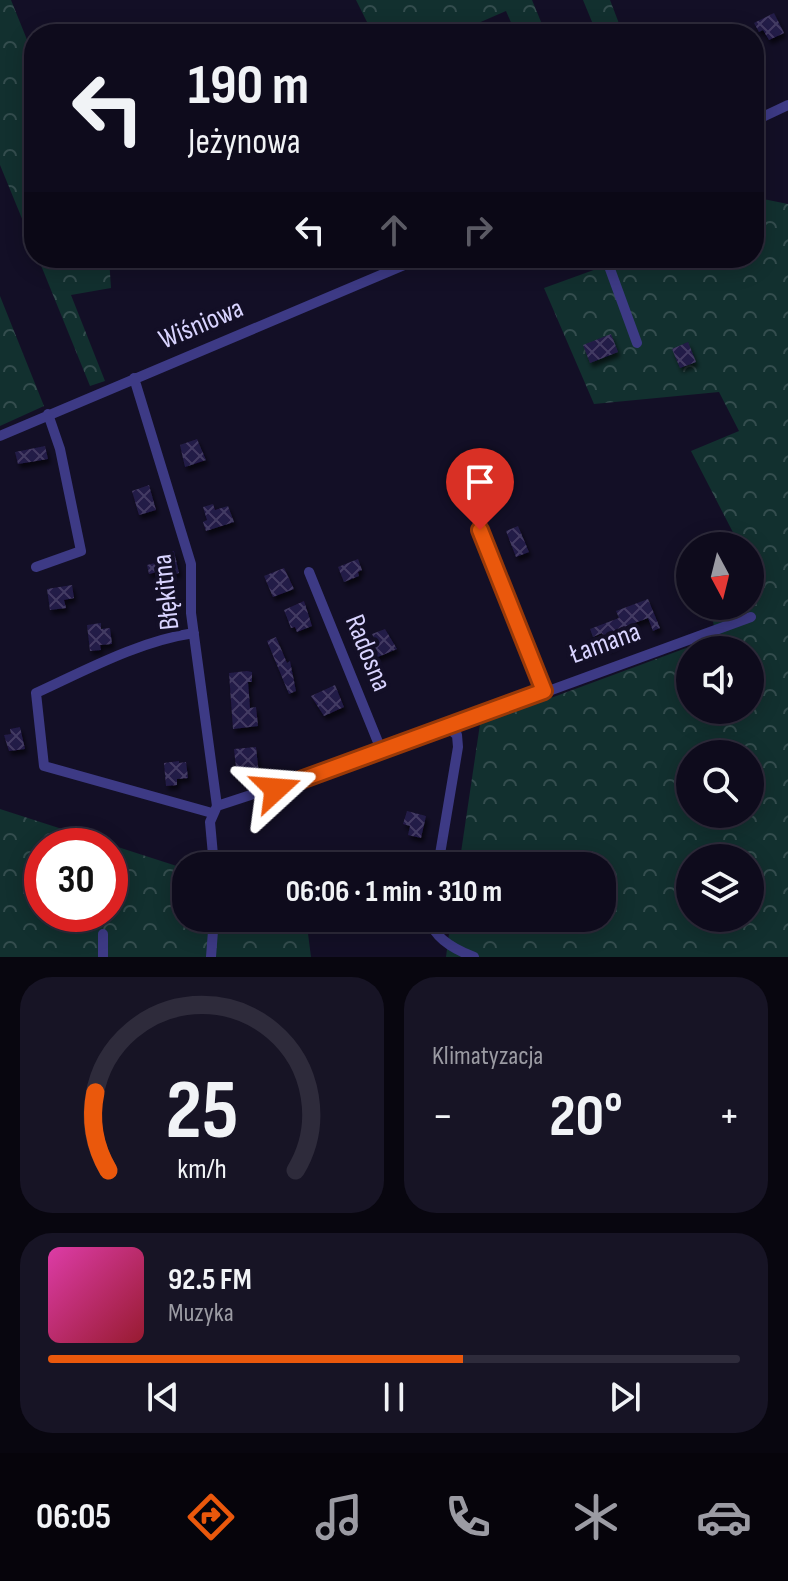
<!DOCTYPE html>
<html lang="pl">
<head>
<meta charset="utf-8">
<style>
	:root { --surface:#0e0b1c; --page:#171425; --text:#f1f3f6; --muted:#9b9ba3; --line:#2e2b3b; --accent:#ea580c }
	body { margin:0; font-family:"Sofia Sans Condensed",sans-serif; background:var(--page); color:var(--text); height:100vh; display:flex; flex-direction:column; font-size:30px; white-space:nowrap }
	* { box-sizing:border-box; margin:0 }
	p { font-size:26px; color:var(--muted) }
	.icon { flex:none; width:44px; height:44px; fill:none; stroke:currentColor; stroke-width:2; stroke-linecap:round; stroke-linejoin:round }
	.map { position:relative; height:957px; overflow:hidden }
	.sheet { display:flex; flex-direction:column; gap:20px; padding:20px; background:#08060f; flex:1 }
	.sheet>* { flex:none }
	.banner { position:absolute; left:24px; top:24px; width:740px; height:244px; border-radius:32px; box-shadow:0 4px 20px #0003,0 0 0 2px var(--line); background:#0e0b1c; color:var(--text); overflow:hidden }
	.needle { width:52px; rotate:173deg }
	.controls { position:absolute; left:676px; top:532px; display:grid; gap:16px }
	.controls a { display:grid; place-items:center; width:88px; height:88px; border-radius:50%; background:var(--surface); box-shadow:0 4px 20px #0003,0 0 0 2px var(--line); font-size:40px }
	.speed { position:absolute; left:24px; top:828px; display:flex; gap:16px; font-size:40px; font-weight:700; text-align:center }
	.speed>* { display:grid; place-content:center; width:104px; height:104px; border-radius:50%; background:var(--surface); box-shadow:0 4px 20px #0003,0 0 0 2px var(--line); line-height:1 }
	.speed .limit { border:12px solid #d22; background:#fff; color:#111 }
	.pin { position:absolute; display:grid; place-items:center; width:68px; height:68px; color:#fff; margin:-82px -34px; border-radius:50% 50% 50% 0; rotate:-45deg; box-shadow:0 0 8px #0007 }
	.pin .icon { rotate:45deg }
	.me { position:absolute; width:88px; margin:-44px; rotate:71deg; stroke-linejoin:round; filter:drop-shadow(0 0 6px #0008) }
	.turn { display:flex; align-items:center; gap:28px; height:168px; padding:0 32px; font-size:36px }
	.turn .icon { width:104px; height:104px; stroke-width:2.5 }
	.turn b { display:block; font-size:56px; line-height:68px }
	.lanes { display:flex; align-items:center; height:76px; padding:0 32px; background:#0003; justify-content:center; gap:40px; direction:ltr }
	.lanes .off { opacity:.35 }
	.big { font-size:60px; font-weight:700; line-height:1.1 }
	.sheet .tile { flex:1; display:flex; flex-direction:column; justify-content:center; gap:12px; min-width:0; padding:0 28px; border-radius:32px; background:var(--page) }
	.sheet .dial { align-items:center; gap:0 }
	.dial svg { height:208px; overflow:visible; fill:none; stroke:var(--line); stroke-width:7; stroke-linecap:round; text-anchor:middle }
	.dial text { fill:var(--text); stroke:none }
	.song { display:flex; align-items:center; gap:24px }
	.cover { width:96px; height:96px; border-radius:12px; background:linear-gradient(135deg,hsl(320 70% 55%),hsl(350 70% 35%)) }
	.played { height:8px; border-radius:4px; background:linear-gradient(90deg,var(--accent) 60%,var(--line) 60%) }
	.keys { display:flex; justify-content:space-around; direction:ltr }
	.heat { display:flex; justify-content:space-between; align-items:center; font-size:44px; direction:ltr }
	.sheet .tiles { flex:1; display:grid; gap:20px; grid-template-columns:1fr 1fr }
	.tile:last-child { grid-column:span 2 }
	.trip { position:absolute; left:172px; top:852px; width:444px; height:80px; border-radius:32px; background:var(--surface); box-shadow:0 4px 20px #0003,0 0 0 2px var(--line); font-weight:700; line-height:80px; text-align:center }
	.menu { display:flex; height:128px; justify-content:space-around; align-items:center; background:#06040b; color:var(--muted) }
	.menu .icon { width:56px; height:56px }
	.menu .selected { color:var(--accent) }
	.menu b { font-size:36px; color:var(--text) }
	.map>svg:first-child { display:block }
	.forest { fill:url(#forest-crowns); fill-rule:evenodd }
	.building { fill:url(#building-cross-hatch); filter:url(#shadow) }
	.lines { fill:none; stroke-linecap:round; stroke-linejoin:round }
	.minor { stroke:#3d3a85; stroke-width:10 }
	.route-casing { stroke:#983908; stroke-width:20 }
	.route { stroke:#ea580c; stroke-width:14 }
	.labels { text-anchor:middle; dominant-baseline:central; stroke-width:8; stroke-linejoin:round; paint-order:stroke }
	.street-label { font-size:28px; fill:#d9d4ff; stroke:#130f26 }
</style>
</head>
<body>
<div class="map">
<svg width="788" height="957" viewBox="0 0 788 957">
	<defs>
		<pattern id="forest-crowns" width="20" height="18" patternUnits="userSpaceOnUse" patternTransform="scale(2)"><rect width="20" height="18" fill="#12302f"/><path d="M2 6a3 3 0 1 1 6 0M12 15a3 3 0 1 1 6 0" fill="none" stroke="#344d4e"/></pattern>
		<pattern id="building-cross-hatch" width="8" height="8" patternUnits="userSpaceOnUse" patternTransform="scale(2)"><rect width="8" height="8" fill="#241b47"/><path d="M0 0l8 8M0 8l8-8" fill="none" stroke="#433b63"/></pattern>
		<filter id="shadow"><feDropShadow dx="2.5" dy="4.5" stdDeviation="2" flood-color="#0009"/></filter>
	</defs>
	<rect width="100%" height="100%" fill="#130f26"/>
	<path class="forest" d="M0,0H11L34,57V248L0,165Z
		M356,0H532L546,34H516L506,11L453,34H373Z
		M583,0H610L623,34H597Z
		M754,197L788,204V957H446L451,918H602V866H459L480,724L716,637L710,606H750V581L756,577L750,565V546H740L691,451L739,431L719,392L594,404L544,288L613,263L612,258H754ZM690,650H750V710H690ZM690,754H750V814H690ZM690,858H750V918H690Z
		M38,258H109L111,288L71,295L105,381L90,386Z
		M0,296L44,406L0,426Z
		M0,809L186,869V918H306L311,957H0ZM42,846H110V914H42Z"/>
	<path class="building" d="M774,13L784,33L769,40L763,30L759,32L754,23Z
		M611,334L618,352L590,363L583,345Z
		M688,342L696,362L680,368L672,349Z
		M197,439L206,460L185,467L180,445Z
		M45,446L48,459L18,464L15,452Z
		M149,485L156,510L139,515L132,491Z
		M213,504L215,510L228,506L234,522L206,531L203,522L207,520L203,507Z
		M518,526L529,552L516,557L506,531Z
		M174,551L179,573L162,576L161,571L149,574L147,565L159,562L158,554Z
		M358,559L362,570L358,572L359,576L344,582L338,567Z
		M284,568L294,589L273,597L264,576Z
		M72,585L74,598L64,600L66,608L50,610L47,589Z
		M648,599L660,628L653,631L648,618L616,630L620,641L609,649L602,633L593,637L590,629L619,618L616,611Z
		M304,601L312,626L297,632L295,627L291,628L284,610Z
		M101,623V629L110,628L112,644L100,645L101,650L90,651L87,625Z
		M385,629L397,649L373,659L368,647L377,644L372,634Z
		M276,637L287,663L290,661L296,691L289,694L267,641Z
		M247,671L252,672V682H248L250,708L256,707L258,726L233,729L229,673Z
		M335,685L344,707L324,716L311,696Z
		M20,727L25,749L9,751L4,735L11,734L10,729Z
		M256,747L259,775L237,777L234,749Z
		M179,761V763L186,762L188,778L177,779V785L166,786L164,763Z
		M407,811L426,816L421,838L408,835L410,826L403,824Z"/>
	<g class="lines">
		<path class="minor" d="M754,121L788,105
			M606,258L637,343
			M134,378L191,564V613L217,806
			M0,436L421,258
			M480,530L544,691
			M36,567L81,551L60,449L48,414
			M309,572L382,752
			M194,633C139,641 86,670 36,693L44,766L212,813
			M214,866L210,822L217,806L382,752L751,617
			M438,866L458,747L457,735L447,727
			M430,918C432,938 456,950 474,957
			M103,957V934
			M211,957L214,918"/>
	</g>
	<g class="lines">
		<g class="route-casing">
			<path id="route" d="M276,789L544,691L480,530"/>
		</g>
		<use href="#route" class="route"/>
	</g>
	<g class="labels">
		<g class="street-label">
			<text transform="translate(201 324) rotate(-23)">Wiśniowa</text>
			<text transform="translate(166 592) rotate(-96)">Błękitna</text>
			<text transform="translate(605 643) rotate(-20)">Łamana</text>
			<text transform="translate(368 653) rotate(68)">Radosna</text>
		</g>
	</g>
</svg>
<div class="controls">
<a><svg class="needle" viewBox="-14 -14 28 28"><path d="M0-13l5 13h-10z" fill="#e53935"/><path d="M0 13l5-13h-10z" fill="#9b9ba3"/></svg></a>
<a><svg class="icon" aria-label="sound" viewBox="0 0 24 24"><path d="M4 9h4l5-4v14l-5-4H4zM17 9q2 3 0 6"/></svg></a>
<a><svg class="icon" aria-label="search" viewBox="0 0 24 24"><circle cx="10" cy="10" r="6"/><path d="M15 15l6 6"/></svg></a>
<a><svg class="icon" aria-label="layers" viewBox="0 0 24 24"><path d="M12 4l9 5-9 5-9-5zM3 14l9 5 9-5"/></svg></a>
</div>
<div class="speed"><div class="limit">30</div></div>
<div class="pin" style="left:480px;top:530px;background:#d93025"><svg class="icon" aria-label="arrive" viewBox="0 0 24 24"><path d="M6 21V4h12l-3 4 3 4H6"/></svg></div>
<svg class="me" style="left:276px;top:789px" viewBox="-20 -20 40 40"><path d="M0-17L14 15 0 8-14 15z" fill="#ea580c" stroke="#fff" stroke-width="4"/></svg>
<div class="trip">06:06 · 1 min · 310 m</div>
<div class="banner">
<div class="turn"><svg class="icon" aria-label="left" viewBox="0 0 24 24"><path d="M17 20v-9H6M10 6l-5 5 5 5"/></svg><div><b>190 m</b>Jeżynowa</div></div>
<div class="lanes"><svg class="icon" aria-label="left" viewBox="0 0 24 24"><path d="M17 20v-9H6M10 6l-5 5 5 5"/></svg><svg class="icon off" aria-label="ahead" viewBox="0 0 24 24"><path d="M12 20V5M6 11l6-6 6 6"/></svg><svg class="icon off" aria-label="right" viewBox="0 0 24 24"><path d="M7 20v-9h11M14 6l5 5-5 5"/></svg></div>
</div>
</div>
<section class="sheet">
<div class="tiles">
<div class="tile dial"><svg viewBox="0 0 100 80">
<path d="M14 69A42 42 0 1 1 86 69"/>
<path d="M14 69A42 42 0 0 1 9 39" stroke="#ea580c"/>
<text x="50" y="56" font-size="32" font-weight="700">25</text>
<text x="50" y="72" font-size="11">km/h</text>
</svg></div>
<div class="tile"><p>Klimatyzacja</p>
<div class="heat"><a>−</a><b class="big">20°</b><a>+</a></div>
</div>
<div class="tile">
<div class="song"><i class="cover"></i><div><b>92.5 FM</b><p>Muzyka</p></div></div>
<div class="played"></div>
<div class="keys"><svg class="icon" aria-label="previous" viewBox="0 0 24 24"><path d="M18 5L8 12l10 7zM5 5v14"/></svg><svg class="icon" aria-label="pause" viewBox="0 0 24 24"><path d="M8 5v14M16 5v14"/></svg><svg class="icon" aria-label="next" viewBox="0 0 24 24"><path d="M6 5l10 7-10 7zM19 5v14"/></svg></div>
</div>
</div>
</section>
<nav class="menu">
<b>06:05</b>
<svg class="icon selected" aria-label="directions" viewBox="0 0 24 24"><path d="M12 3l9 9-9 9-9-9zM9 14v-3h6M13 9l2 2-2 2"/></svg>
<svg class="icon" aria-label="music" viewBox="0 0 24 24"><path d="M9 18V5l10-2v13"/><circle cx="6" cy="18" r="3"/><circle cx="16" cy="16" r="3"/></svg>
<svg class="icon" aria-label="phone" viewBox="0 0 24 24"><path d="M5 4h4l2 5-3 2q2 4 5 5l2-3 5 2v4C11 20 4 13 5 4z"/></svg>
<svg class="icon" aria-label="climate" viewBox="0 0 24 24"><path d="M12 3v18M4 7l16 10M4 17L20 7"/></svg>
<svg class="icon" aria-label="car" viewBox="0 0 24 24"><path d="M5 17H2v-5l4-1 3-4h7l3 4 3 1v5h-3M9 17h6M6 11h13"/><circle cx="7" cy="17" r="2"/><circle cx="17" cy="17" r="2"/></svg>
</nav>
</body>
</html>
